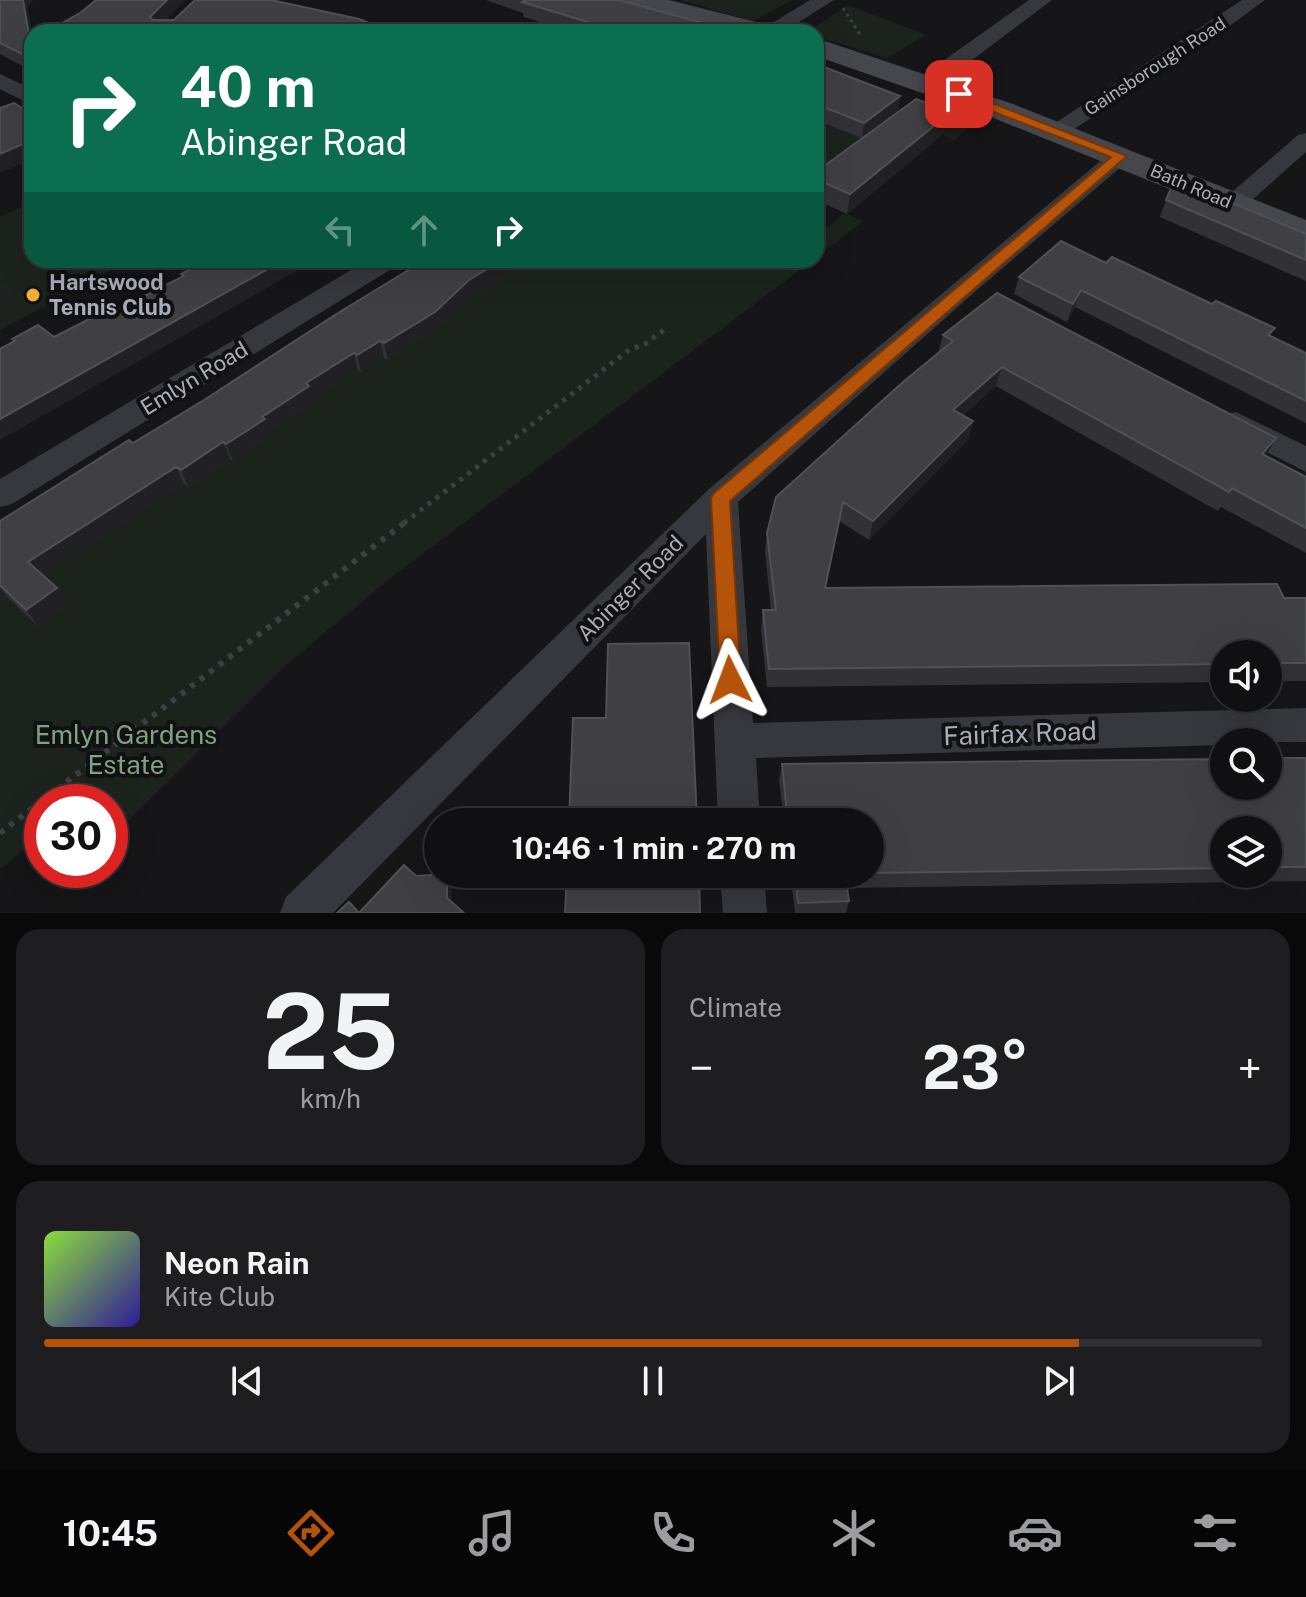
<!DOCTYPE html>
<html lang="en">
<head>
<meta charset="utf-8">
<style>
	:root { --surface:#101012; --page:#1e1e20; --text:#f1f3f6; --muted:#9c9d9f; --line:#303032; --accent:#b45309 }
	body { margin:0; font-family:"Public Sans",sans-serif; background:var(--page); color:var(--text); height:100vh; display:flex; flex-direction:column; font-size:30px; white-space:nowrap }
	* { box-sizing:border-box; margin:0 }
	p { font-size:26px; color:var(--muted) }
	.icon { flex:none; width:44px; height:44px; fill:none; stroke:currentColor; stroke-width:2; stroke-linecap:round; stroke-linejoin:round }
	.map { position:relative; height:913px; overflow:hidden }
	.drawer { display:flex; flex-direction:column; gap:16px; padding:16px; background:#09090a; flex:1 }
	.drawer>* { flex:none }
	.banner { position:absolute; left:24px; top:24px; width:800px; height:244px; border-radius:24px; box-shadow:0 8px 32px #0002,0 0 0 2px var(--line); background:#0b6e4f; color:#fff; overflow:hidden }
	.controls { position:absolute; left:1210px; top:640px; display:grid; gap:16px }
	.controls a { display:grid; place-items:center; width:72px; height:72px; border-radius:50%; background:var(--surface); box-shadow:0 8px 32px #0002,0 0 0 2px var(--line); font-size:40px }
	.speed { position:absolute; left:24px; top:784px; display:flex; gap:16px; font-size:40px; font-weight:700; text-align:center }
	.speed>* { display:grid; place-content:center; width:104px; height:104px; border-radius:50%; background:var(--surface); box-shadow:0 8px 32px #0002,0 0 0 2px var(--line); line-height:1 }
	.speed .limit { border:12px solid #d22; background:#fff; color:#111 }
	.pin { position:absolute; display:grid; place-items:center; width:68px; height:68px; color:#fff; margin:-34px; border-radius:16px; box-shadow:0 4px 12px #0006 }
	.me { position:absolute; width:88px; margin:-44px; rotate:357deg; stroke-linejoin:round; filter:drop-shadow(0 0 6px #0008) }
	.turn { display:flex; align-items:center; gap:28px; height:168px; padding:0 24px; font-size:36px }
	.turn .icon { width:104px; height:104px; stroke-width:2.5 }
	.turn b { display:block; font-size:56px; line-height:68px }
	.lanes { display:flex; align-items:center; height:76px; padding:0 24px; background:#0003; justify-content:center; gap:40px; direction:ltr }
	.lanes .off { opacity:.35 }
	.big { font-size:60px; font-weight:700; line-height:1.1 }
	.drawer .tile { flex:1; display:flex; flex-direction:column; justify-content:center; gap:12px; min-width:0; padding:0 28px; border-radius:24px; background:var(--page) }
	.drawer .dial { align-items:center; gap:0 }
	.dial b { font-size:104px; line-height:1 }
	.song { display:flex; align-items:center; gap:24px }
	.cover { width:96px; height:96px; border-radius:12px; background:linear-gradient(135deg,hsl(90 70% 55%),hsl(250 70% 35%)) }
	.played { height:8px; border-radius:4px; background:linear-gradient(90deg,var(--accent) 85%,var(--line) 85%) }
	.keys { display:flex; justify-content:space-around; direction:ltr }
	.heat { display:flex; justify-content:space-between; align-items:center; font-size:44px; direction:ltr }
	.drawer .tiles { flex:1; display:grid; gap:16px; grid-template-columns:1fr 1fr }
	.tile:last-child { grid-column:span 2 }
	.trip { position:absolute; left:424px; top:808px; width:460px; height:80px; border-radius:40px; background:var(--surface); box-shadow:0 8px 32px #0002,0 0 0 2px var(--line); font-weight:700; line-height:80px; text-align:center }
	.dock { display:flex; height:128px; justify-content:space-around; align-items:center; background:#060607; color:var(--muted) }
	.dock .icon { width:56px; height:56px }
	.dock .current { color:var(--accent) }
	.dock b { font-size:36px; color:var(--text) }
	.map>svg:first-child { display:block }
	.green { fill:#1c231d }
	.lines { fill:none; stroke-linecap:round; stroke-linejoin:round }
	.path-far2 { stroke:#3d3f44; stroke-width:3; stroke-dasharray:3 4; stroke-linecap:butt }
	.path-far1 { stroke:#3d3f44; stroke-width:5; stroke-dasharray:4 6; stroke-linecap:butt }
	.path { stroke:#3d3f44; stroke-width:6; stroke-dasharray:5 7; stroke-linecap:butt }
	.minor { fill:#37383d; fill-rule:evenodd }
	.secondary { fill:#45474d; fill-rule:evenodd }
	.wall { fill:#323236; fill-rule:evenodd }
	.shaded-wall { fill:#212124 }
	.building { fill:#3f3f44; stroke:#4f5156; stroke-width:2 }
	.route { fill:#b45309; stroke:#753606; stroke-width:2 }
	.poi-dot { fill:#f2b134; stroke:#111113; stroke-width:3 }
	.labels { text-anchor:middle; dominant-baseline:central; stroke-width:8; stroke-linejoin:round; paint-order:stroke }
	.far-street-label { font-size:18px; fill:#a8adb8; stroke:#111113 }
	.poi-label { font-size:22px; font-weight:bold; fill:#a8adb8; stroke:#111113; text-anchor:start }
	.street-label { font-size:22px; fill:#a8adb8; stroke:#111113 }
	.near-street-label { font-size:26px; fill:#a8adb8; stroke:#111113 }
	.near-park-label { font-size:26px; fill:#7fa381; stroke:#111113 }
</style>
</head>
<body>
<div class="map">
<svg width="1306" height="913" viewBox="0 0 1306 913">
	<rect width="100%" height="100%" fill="#161618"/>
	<path class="green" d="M679,0H792L753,21Z
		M848,5L926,35L887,58L816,36V32H808Z
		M816,95L885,122L816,175Z
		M936,102L980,118L954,140L943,135L946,131L910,122Z
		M32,202V260H130L0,330V217Z
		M845,213L863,221L816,258V236Z
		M526,260H813L388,580L287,664L129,820L95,790L81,802H42V834L0,870V603Z"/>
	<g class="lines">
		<path class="path-far2" d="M843,8L861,36"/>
		<path class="path-far1" d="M404,523L629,350L645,344L664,330"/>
		<path class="path" d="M0,833L407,521"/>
		<path class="minor" d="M810,0H834L783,32H758Z
			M1029,0H1052L935,88H919L916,83L919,78Z
			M1242,0H1265L1201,47L1063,136H1047L1043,131Z
			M0,74L32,89V105L0,89Z
			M1306,133V152L1243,208H1225L1221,203L1225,198L1298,135Z
			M1120,149L1128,151L1132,156L1128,161L977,290L738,502L753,723L1306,708V742H1224V745L756,758L760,822H718L706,534L333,913H280L286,897L709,489L1112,151Z
			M368,260H400L396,266L12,504L0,507V479Z
			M1236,412L1306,446V472L1225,431L1220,423L1225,415Z
			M720,874H764L767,913H723Z"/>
		<path class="secondary" d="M624,0H669L772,26L776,32H729L628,6Z
			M816,38L1013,104L1306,220V244L991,117L816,56Z"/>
	</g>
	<path class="wall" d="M0,0H33L27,7L32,33V71L0,54Z
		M486,0H619L710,32H573L524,17L523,13Z
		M816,64L900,96L898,112L862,138L816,120Z
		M951,112L947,131L847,214L816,200V172L838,157Z
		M1166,200L1306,234V281L1160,217Z
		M425,260H531L472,297L438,328L388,360L384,358L361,372L358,370L313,399L314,402L270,432L271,436L233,461L230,459L188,487L184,484L43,576L57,588L67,605L38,626L8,598L0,603V521L204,400Z
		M1106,263L1275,328L1270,336L1306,353V423L1075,307L1067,322L1014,294L1019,277Z
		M943,335L1276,438L1266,456L1306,477V553L1221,507L1218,511L996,386L964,415L973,421L968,440L869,540L839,521L825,588L1306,598V681H1268V654H1224V682L767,687L761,629L763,610H771L765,552L767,533L938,353Z
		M1306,758V881L847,888L849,901L846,913H795L790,874H870V822H784L779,780L782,764ZM1224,830H1268V874H1224Z"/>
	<path class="shaded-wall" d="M23,0H33L27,7L32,33V46Z
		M167,0H185L155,32L150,17Z
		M710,25V32H702Z
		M900,96L898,112L862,138L864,123Z
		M951,112L947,131L847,214L850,194Z
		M32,140V159L0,173V154Z
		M284,260H316L0,440V419Z
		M502,260H531L472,297L438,328L388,360L384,343L469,280Z
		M5,281L14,298L0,305V283Z
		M1081,290L1075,307L1067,322L1073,304Z
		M380,341L384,358L361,372L357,355Z
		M354,353L358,370L313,399L314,402L270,432L271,436L233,461L226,444L306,383Z
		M1002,367L996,386L948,429L953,410Z
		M973,421L968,440L869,540L873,521Z
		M1276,438L1265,458L1262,454Z
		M223,442L230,459L188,487L181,470Z
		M176,467L184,484L39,579L28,562Z
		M0,587L8,598L0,603Z
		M57,588L67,605L38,626L26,610Z
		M447,874L452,887L451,912L447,898Z"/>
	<path class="building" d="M0,0H23L30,41L32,40V59L0,43Z
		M96,0H167L150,17L153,20H174L195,0H271L359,19L391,32H46L80,13Z
		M526,0H619L710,25L702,32H621L522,2Z
		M816,64L900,96L864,123L816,104Z
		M916,99L951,112L850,194L816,179V172Z
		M14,103L22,108L32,104V140L0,154V108Z
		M1175,179L1306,234V260L1166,200Z
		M1061,241L1106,263L1112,257L1212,304L1216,301L1275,328L1268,335L1306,353V401L1081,290L1073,304L1019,277Z
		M208,260H284L0,419V349L15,341L12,339L38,325L54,337L113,307L116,310L184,276L181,274Z
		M425,260H502L469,280L435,312L384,343L380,341L357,355L354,353L306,383L309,386L262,417L265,419L226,444L223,442L181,470L176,467L28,562L57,588L26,610L0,585V521L129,440L133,443L204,400L338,313Z
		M997,293L1276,438L1262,454L1306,477V528L1232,488L1229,492L1002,367L953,410L973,421L873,521L843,502L825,588L1277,584L1284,598H1306V663H1268V654H1224V664L769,669L763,610H776L767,533L776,497L903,382L953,341L943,335Z
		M689,643L697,822H569L573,718H606L608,644Z
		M1268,758H1306V867H1268V830H1224V868L870,873V822H788L782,764L1224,759V786H1268Z
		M404,865L416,876L447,874V898L464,913H337L349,902L359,913Z
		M567,874H699L700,913H565Z
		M795,874H845L849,901L798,903Z"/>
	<path class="route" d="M955,92H964L1127,156L730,501L741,680L738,687L730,690L723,687L720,680L711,498L714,493L1111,157L955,97Z"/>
	<circle class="poi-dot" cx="33" cy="295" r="8"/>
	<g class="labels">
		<g class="far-street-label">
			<text transform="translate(1155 66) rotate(-33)">Gainsborough Road</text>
			<text transform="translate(1191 186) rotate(23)">Bath Road</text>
		</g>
		<g class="poi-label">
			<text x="49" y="282">Hartswood<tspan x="49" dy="25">Tennis Club</tspan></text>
		</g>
		<g class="street-label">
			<text transform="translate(194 378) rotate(-31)">Emlyn Road</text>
			<text transform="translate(630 588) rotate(-45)">Abinger Road</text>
		</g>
		<g class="near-street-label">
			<text transform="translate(1020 733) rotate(-2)">Fairfax Road</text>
		</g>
		<g class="near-park-label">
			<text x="126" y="734">Emlyn Gardens<tspan x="126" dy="30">Estate</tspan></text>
		</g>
	</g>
</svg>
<div class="controls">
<a><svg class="icon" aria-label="sound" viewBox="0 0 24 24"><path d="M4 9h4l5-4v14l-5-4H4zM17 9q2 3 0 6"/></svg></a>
<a><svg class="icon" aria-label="search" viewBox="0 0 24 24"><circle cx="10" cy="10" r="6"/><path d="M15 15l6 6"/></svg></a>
<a><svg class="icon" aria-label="layers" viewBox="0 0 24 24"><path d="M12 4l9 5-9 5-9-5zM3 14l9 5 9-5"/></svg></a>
</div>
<div class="speed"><div class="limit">30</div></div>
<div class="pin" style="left:959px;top:94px;background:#d93025"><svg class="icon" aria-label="arrive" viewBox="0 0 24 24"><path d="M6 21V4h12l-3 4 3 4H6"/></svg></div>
<svg class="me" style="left:730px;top:680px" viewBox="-20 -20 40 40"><path d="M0-17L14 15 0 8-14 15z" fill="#b45309" stroke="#fff" stroke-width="4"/></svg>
<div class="trip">10:46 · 1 min · 270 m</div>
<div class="banner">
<div class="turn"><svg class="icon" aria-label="right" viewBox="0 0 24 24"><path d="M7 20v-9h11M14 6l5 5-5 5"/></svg><div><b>40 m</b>Abinger Road</div></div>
<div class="lanes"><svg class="icon off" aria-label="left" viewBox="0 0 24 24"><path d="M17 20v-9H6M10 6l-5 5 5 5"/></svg><svg class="icon off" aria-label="ahead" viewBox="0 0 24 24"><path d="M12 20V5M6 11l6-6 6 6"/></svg><svg class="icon" aria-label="right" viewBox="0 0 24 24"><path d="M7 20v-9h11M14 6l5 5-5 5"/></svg></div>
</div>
</div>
<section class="drawer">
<div class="tiles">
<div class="tile dial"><b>25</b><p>km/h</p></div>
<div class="tile"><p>Climate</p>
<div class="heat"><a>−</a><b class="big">23°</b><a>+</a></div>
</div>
<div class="tile">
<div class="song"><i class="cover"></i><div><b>Neon Rain</b><p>Kite Club</p></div></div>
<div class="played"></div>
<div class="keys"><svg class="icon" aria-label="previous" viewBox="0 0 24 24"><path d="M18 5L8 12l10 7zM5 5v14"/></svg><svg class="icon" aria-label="pause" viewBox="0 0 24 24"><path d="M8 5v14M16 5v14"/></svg><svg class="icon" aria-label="next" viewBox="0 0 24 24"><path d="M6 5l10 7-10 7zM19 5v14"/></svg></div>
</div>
</div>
</section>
<nav class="dock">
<b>10:45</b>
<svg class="icon current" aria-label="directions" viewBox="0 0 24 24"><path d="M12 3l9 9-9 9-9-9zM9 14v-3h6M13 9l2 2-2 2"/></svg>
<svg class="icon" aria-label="music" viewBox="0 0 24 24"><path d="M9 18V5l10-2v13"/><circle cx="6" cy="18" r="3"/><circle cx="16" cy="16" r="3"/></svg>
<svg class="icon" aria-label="phone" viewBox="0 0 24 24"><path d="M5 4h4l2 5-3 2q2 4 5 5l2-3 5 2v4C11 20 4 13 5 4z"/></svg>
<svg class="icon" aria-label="climate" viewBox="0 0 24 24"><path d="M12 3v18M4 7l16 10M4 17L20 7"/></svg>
<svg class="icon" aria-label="car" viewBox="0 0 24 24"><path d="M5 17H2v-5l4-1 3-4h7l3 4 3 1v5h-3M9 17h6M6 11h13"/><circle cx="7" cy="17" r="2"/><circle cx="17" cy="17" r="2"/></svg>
<svg class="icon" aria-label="filters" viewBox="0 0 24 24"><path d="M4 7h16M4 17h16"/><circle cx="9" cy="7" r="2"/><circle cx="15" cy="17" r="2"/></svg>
</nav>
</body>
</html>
